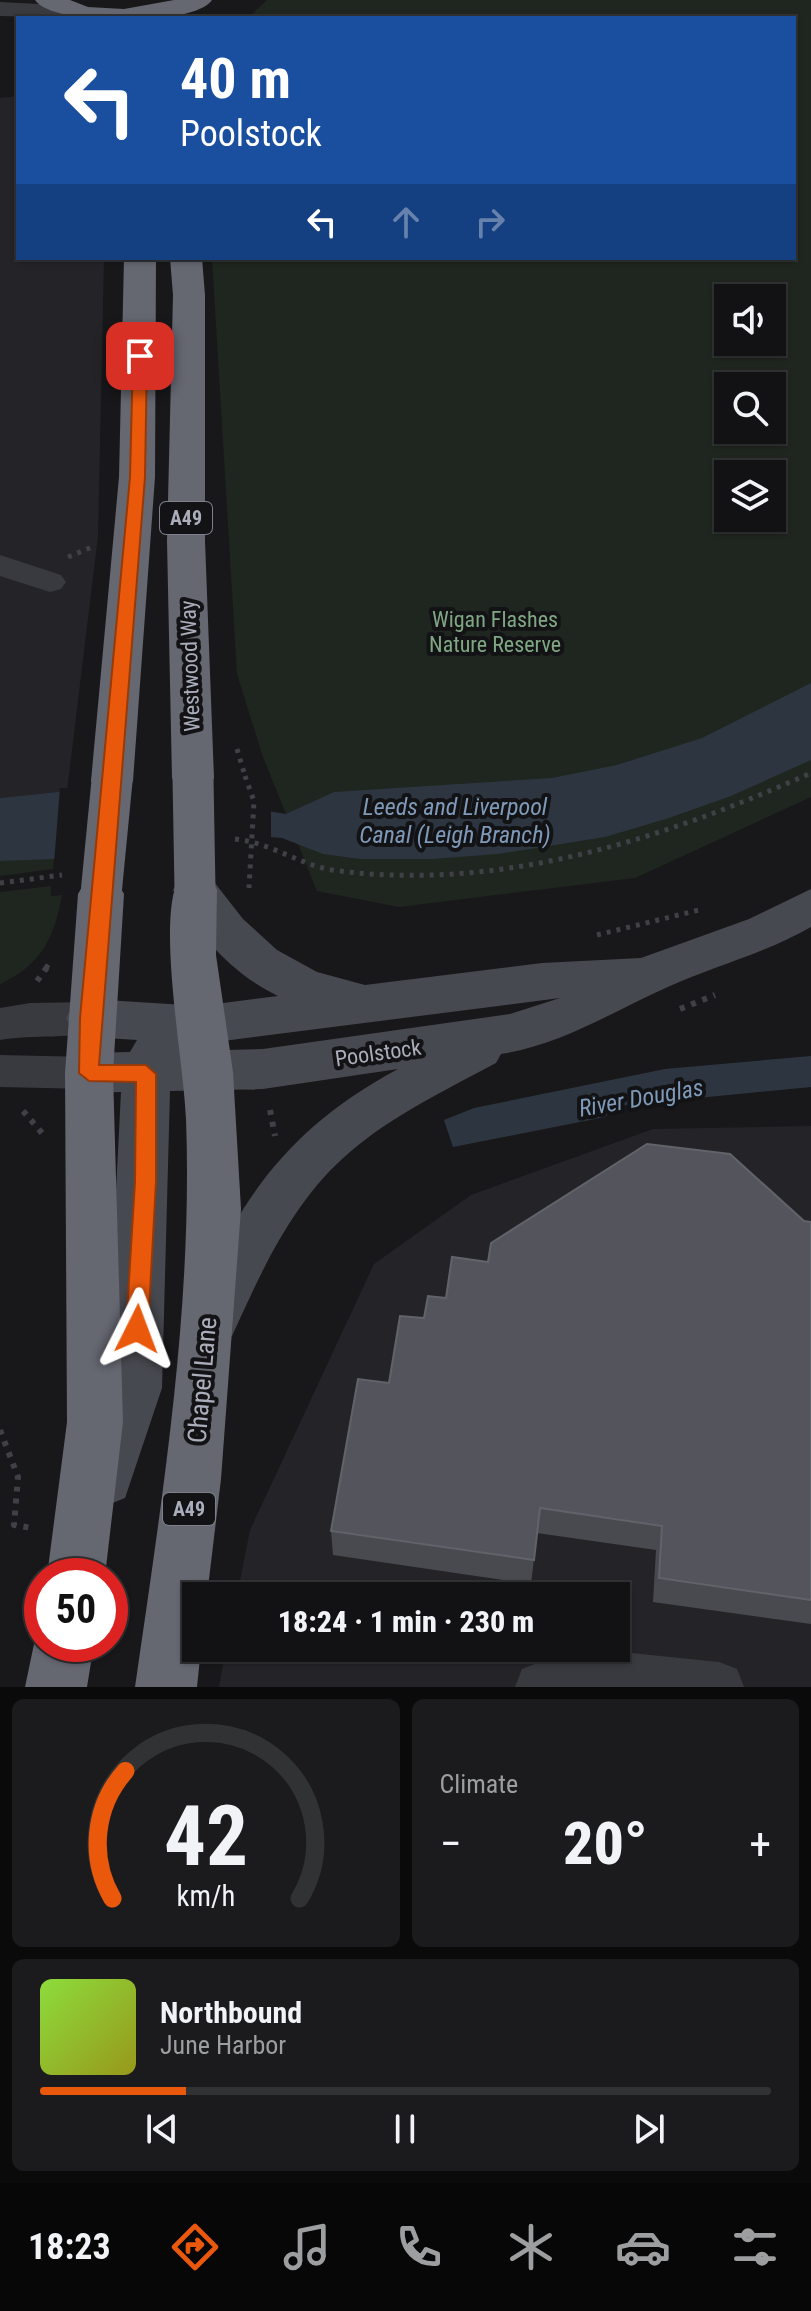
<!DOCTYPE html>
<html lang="en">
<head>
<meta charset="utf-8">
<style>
	:root { --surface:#121214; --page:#1b1b1d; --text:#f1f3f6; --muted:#9c9ea0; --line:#313234; --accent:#ea580c }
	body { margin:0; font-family:"Roboto Condensed",sans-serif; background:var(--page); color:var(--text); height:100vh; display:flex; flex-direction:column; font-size:30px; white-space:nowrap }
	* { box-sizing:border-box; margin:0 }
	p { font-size:26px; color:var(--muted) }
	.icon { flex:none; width:44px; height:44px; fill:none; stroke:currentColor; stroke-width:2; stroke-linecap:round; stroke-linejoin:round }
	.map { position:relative; height:1687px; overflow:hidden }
	.drawer { display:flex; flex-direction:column; gap:12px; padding:12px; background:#0a0a0b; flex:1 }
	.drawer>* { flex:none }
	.guide { position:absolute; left:16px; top:16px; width:780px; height:244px; border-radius:0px; box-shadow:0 2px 6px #0004,0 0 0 2px var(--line); background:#1a4fa0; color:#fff; overflow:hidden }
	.fabs { position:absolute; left:714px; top:284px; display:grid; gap:16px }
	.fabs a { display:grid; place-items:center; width:72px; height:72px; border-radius:0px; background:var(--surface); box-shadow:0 2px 6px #0004,0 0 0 2px var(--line); font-size:40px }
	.speed { position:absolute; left:24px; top:1558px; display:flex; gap:16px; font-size:40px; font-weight:700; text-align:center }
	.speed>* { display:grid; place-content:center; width:104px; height:104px; border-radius:50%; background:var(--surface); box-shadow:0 2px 6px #0004,0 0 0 2px var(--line); line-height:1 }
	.speed .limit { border:12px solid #d22; background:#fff; color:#111 }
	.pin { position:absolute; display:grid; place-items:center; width:68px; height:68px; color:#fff; margin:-34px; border-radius:16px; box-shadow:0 4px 12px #0006 }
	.me { position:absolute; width:88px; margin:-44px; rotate:3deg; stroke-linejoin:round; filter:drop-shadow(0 0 6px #0008) }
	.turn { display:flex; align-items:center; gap:28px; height:168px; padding:0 32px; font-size:36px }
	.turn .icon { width:104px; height:104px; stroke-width:2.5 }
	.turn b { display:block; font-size:56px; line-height:68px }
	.lanes { display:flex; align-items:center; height:76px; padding:0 32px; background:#0003; justify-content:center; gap:40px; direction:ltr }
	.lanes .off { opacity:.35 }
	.big { font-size:60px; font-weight:800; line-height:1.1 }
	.drawer .card { flex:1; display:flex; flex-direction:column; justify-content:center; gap:12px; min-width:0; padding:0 28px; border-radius:12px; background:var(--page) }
	.drawer .dial { align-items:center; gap:0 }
	.dial svg { height:208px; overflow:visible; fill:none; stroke:var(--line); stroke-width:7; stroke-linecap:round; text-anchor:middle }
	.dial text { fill:var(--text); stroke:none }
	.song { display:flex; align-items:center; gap:24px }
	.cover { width:96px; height:96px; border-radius:12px; background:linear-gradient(135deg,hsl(90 70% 55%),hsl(60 70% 35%)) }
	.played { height:8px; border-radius:4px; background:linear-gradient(90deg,var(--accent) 20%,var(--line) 20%) }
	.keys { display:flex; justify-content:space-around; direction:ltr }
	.heat { display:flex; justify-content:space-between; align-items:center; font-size:44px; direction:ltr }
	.drawer .tiles { flex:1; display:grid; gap:12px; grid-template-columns:1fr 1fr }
	.card:last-child { grid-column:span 2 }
	.trip { position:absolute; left:182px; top:1582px; width:448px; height:80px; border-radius:0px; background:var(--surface); box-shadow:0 2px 6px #0004,0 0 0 2px var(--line); font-weight:800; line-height:80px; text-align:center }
	.menu { display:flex; height:128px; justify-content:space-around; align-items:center; background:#070708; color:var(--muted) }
	.menu .icon { width:56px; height:56px }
	.menu .active { color:var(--accent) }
	.menu b { font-size:36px; color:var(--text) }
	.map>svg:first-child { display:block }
	.built { fill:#242428 }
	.green { fill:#1e261f; fill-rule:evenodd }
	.water { fill:#2d3640 }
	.pier { fill:#18181b }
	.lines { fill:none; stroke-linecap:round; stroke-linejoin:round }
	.path-far1 { stroke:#3f4147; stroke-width:5; stroke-dasharray:4 6; stroke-linecap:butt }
	.path { stroke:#3f4147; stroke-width:6; stroke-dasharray:5 7; stroke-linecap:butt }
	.street { fill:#393a40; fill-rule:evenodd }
	.secondary { fill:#474950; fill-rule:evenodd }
	.highway { fill:#656771; fill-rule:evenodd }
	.path-bridge { stroke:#3f4147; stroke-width:5; stroke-dasharray:4 6; stroke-linecap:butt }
	.highway-bridge { stroke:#656771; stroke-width:41 }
	.wall { fill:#494a50 }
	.building { fill:#54555c; stroke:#61636a; stroke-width:2 }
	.route { fill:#ea580c; stroke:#983908; stroke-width:2 }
	.labels { text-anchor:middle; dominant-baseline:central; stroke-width:8; stroke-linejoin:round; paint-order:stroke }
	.shield { fill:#131316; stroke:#7d808a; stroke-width:2 }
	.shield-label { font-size:20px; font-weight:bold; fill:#aaaebb }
	.park-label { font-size:22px; fill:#80a784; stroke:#131316 }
	.street-label { font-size:22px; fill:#aaaebb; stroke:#131316 }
	.water-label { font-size:24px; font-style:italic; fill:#7f9ab8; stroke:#131316 }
	.near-street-label { font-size:26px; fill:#aaaebb; stroke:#131316 }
</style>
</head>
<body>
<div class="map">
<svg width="811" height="1687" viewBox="0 0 811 1687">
	<rect width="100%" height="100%" fill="#18181b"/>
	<path class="built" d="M18,96V258H104L98,536L67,791L0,798V98Z
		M811,1126V1687H219L226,1648H616V1596H237L250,1530L374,1264L471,1195L653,1129Z"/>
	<path class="green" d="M267,0H811V797L635,878L399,907L317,891L263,757L237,674L212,258H794V18H248ZM728,298H772V342H728ZM728,386H772V430H728ZM728,474H772V518H728Z
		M31,858L54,859L53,869L0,876V861Z
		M51,886V896L62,895C54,939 41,965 0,984V892Z"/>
	<path class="water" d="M811,683V760L731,796L669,818L605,837L498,854L433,859H360L323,854L282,838L199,831L54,859L0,861V798L67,791L184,797L286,814L334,792L552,778L617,765L702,738Z
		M811,1056V1087L616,1106L605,1117L453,1147L444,1120L474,1108L665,1069Z"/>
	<path class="pier" d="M60,788L184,793L271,807V841L200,835L180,848L54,863Z"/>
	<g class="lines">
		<path class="path-far1" d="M68,557L92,547
			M237,749L245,776
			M235,839C273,843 302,867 339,871C504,891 662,839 811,773
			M0,883L62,875
			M597,935L703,909
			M46,968L50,962"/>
		<path class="path" d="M37,981L48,966
			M680,1009L715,995
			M270,1110L275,1136
			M23,1111L42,1133
			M0,1430L18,1477L14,1525L32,1528"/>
		<path class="street" d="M0,2L79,6L90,13L86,18L0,16Z
			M0,555L61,575L66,582L61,589L50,592L0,576Z
			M90,1002L104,1007L109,1018L104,1029C72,1040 34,1034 0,1040V1008L30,1003Z
			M0,1055L89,1057L103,1061L109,1073L103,1085L89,1089L0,1087Z
			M611,1651L719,1662L737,1669L744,1687H515L522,1669L540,1662Z"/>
		<path class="secondary" d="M195,873L211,878L243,919L277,950L317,972L365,985L542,963L641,958L749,919L811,889V927C766,953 717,965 670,986C613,1011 564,1044 501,1054L496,1063C446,1090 393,1115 350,1152C293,1200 262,1270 232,1336L213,1343L194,1336L186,1319C239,1202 282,1132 398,1069L263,1089L170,1091L162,1388L125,1498L105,1506L85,1498L77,1479L106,1388L121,1092L89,1093L72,1087L65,1073L72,1059L89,1053L130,1052L137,1040L90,1037L73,1031L66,1018L73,1005L90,999L200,1006L278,996C232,974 197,934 173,890L179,878ZM560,998L510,1014L263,1049L187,1051L200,1044Z"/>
		<path class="highway" d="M35,0H70L88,7L124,9L174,0H212C194,27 53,27 35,0Z
			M124,258H156L155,477L133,781L127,792L112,796L97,792L91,781L119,477Z
			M170,258H202L205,295V541L214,778L208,789L193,793L178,789L172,778L167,541L173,295Z
			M195,873L211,878L217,890L216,955L233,1072L241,1209L221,1479L207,1596H196V1648H201L197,1687H135C162,1499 193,1308 186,1119C184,1063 156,920 179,878Z
			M101,877L117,882L124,894L113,1073L123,1422L105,1576H47L67,1422L65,1073L78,894L85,882Z
			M42,1624V1644H94L87,1687H25L34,1644Z"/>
		<path class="path-bridge" d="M245,776L254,801L249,888"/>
		<path class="highway-bridge" d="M193,778L195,890
			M101,894L112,781"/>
	</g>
	<path class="wall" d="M804,1221L811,1222V1624L653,1602L656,1550L537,1533L531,1584L333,1555L331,1531L389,1383L424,1318L488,1262Z"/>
	<path class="building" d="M647,1144L730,1154L804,1221L811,1222V1600L659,1578L662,1526L540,1508L534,1560L331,1531L358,1379L389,1383L400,1316L424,1318L428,1296L446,1298L452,1257L488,1262L491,1243Z"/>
	<path class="route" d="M140,352L147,356L145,477L99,1065H146L156,1074V1182L148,1329L145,1336L137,1339L129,1336L126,1329L135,1182L136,1082L89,1081L79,1073L80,1018L130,477L133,356Z"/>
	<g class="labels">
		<g class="shield">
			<rect x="160" y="502" width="52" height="32" rx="6"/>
			<rect x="163" y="1493" width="52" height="32" rx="6"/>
		</g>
		<g class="shield-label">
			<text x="186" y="518">A49</text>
			<text x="189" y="1509">A49</text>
		</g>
		<g class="park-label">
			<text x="495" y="619">Wigan Flashes<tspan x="495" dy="25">Nature Reserve</tspan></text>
		</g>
		<g class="street-label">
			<text transform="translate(190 666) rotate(-92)">Westwood Way</text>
			<text transform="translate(378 1053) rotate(-8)">Poolstock</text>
		</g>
		<g class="water-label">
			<text x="455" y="807">Leeds and Liverpool<tspan x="455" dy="28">Canal (Leigh Branch)</tspan></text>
			<text transform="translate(641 1098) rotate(-10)">River Douglas</text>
		</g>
		<g class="near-street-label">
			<text transform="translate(202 1380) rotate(-85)">Chapel Lane</text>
		</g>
	</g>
</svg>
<div class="fabs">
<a><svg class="icon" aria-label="sound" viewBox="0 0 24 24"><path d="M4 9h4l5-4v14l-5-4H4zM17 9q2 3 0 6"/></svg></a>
<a><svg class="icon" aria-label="search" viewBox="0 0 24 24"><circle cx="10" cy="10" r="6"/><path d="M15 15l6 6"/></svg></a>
<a><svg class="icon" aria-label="layers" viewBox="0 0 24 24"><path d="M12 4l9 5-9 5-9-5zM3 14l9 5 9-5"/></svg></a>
</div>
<div class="speed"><div class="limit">50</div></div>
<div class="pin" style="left:140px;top:356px;background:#d93025"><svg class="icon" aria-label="arrive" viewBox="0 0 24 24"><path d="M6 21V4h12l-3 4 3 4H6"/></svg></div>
<svg class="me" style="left:137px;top:1329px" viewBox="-20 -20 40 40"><path d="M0-17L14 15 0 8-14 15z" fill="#ea580c" stroke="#fff" stroke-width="4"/></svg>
<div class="trip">18:24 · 1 min · 230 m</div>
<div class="guide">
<div class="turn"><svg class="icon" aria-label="left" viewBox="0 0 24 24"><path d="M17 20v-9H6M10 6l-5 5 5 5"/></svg><div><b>40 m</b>Poolstock</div></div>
<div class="lanes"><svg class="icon" aria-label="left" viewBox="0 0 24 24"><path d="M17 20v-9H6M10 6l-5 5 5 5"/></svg><svg class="icon off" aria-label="ahead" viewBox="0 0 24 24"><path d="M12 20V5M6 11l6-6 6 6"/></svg><svg class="icon off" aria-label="right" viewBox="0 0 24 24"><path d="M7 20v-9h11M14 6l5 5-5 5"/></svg></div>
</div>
</div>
<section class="drawer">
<div class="tiles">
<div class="card dial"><svg viewBox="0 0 100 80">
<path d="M14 69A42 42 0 1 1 86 69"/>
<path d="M14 69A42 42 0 0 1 19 20" stroke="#ea580c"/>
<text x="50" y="56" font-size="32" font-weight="700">42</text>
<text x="50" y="72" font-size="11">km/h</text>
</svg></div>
<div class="card"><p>Climate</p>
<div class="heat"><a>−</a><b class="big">20°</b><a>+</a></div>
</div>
<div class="card">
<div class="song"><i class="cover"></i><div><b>Northbound</b><p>June Harbor</p></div></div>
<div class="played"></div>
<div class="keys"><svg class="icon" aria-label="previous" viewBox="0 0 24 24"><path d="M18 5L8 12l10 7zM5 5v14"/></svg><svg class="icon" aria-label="pause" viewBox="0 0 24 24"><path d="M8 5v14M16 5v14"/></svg><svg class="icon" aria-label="next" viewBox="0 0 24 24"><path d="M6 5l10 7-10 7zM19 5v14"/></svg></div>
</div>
</div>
</section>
<nav class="menu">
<b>18:23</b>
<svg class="icon active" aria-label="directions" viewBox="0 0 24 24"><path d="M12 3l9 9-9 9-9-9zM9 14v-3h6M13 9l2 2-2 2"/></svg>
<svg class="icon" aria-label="music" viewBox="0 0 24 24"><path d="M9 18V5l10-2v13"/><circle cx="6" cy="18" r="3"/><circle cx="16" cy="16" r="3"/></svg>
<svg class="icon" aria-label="phone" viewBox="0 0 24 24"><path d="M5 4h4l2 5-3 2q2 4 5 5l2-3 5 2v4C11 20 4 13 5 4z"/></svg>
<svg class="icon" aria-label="climate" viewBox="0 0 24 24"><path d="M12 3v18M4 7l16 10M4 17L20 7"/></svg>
<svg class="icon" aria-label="car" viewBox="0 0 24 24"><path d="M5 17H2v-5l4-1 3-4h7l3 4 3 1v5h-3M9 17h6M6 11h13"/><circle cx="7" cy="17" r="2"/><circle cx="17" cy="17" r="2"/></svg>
<svg class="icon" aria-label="filters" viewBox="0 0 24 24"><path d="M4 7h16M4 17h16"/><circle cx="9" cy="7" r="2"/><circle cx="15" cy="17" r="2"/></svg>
</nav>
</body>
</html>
